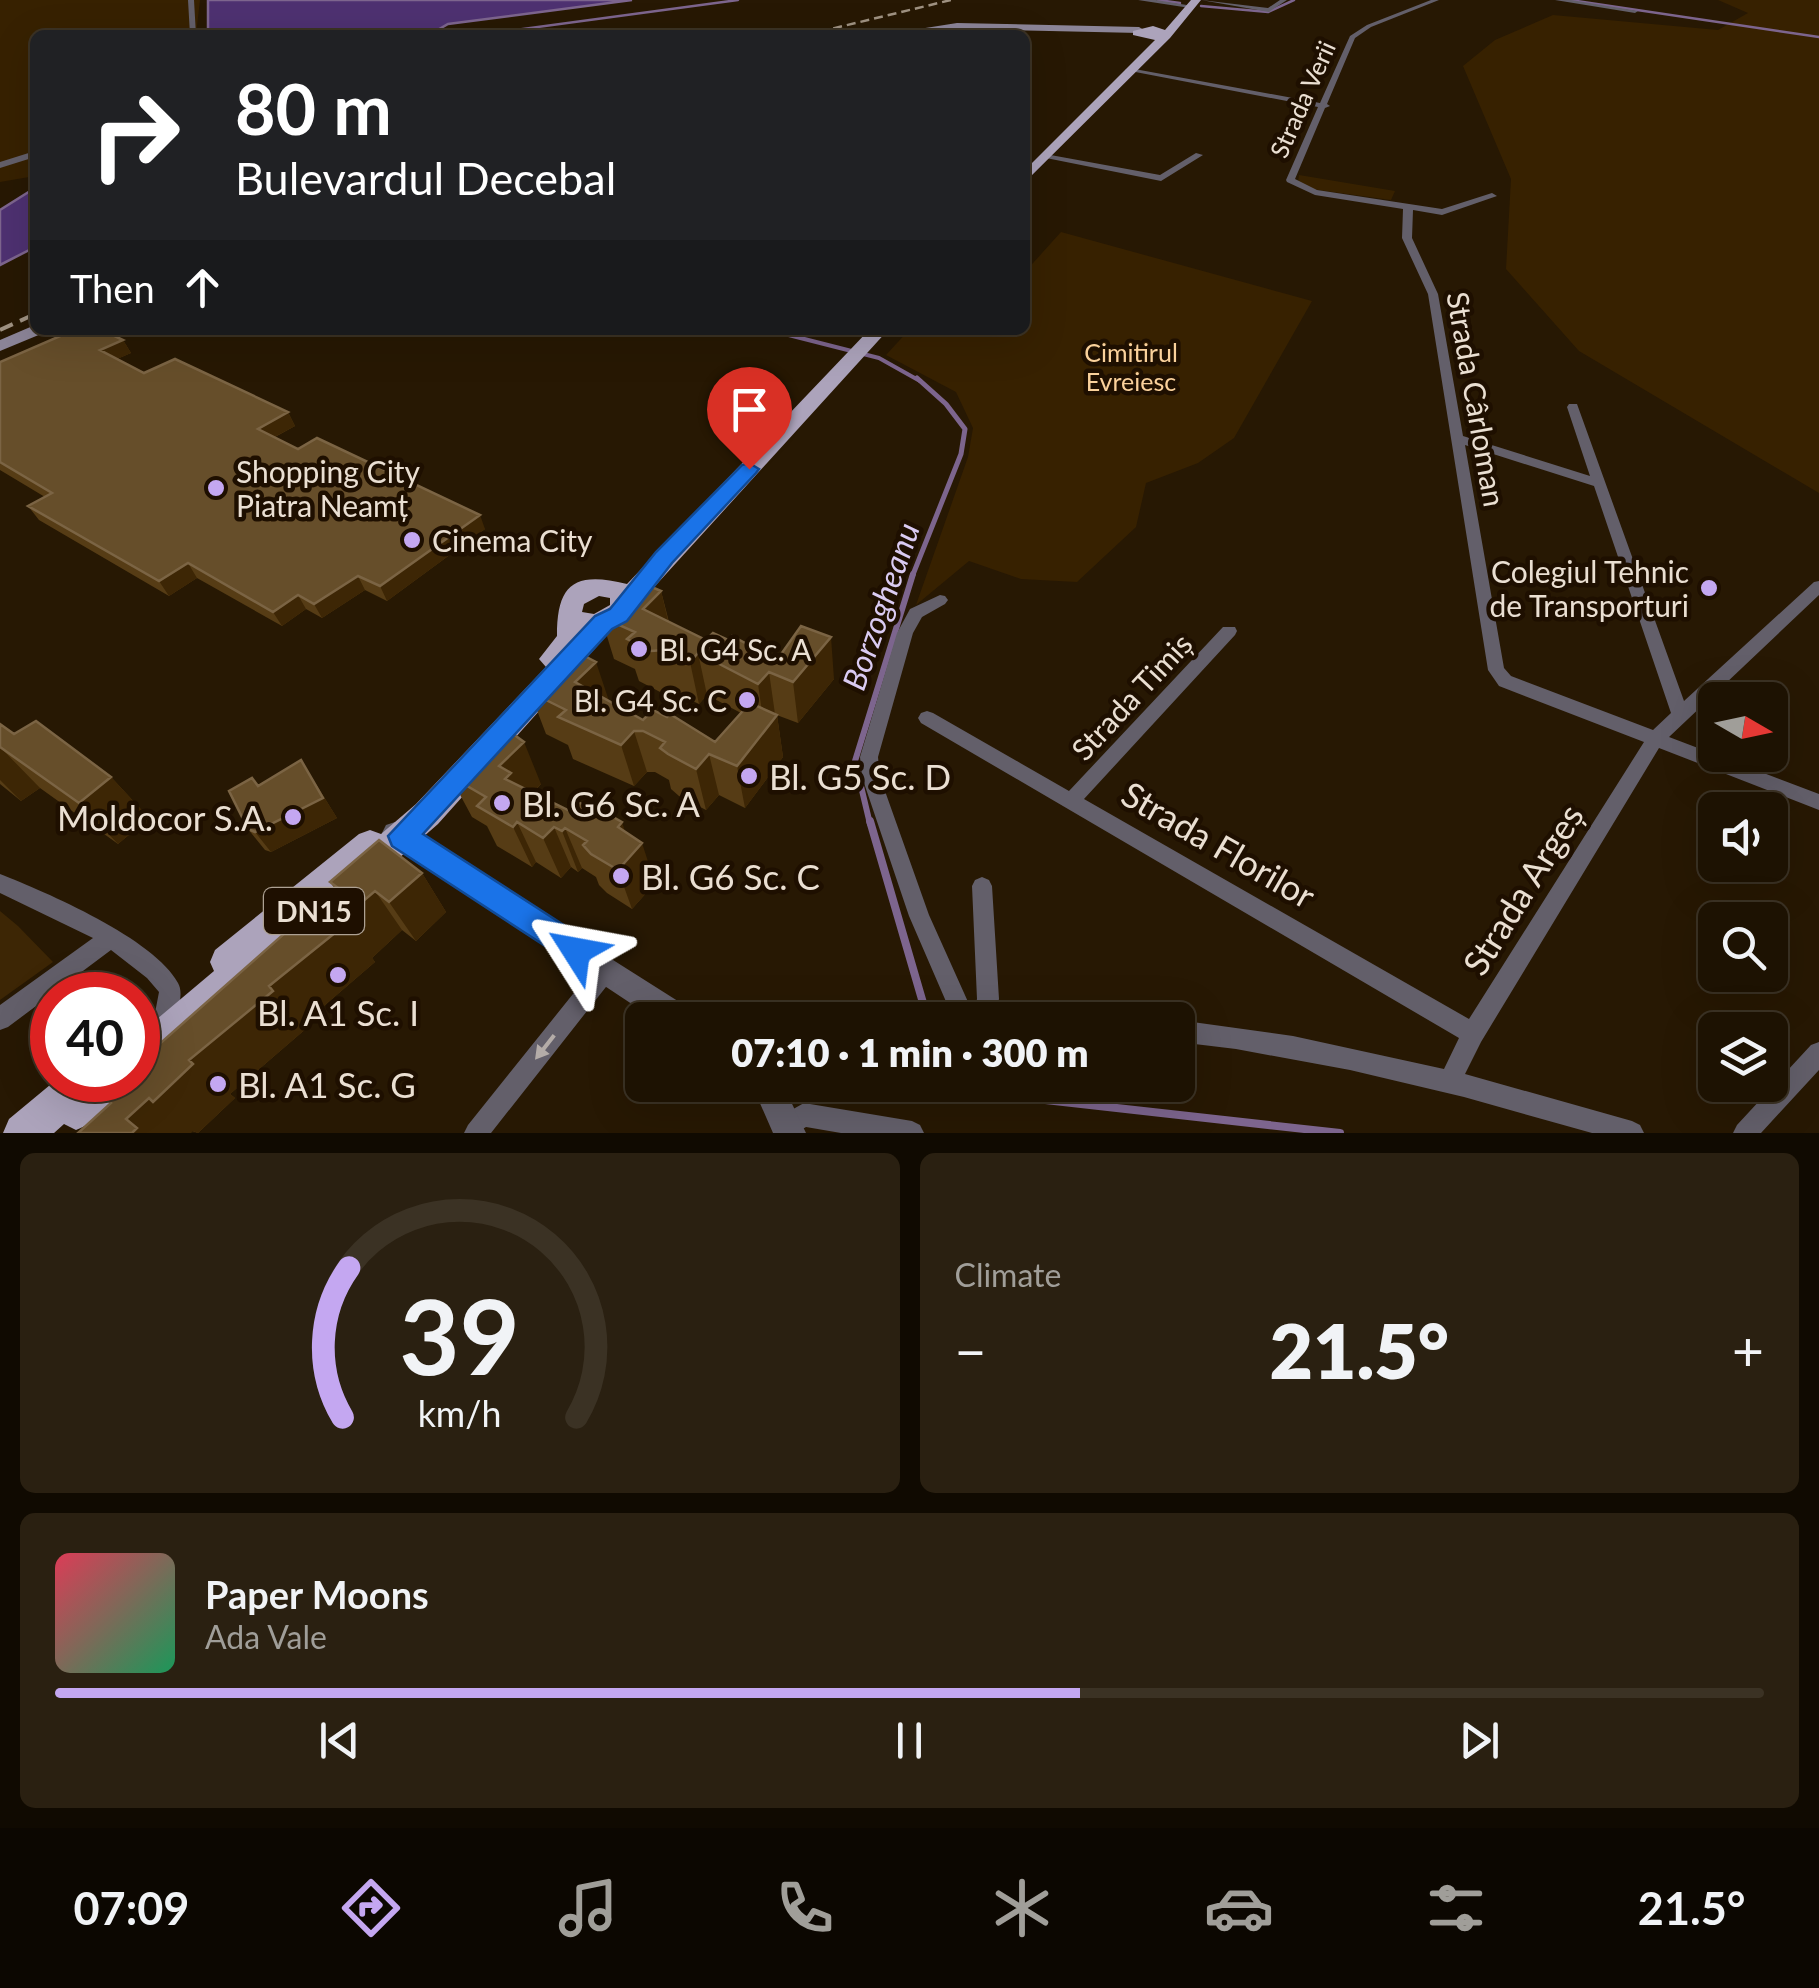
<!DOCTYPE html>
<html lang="en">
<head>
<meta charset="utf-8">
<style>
	:root { --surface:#1d1202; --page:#2a2011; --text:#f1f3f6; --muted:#a09e99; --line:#3b3224; --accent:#c4a7f1 }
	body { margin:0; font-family:Lato,sans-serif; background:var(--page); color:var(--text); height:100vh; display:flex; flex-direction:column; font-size:38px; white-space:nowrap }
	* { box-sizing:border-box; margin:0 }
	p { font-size:32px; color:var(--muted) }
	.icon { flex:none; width:55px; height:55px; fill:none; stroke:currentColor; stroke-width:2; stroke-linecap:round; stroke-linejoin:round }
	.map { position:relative; height:1133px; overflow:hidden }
	.side { display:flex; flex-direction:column; gap:20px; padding:20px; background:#100a01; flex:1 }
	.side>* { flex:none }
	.guide { position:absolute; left:30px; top:30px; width:1000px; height:305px; border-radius:15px; box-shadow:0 10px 40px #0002,0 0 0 2px var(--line); background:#202124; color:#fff; overflow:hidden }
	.needle { width:65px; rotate:99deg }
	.buttons { position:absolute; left:1698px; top:682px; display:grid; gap:20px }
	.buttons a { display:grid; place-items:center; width:90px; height:90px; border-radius:15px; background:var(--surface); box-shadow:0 10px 40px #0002,0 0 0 2px var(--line); font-size:50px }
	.speed { position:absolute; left:30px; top:972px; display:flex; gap:20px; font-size:50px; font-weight:700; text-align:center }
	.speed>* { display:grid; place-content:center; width:130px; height:130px; border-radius:50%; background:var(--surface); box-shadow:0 10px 40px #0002,0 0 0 2px var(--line); line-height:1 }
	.speed .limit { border:15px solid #d22; background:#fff; color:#111 }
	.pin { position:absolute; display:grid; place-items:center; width:85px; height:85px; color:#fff; margin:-102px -42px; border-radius:50% 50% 50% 0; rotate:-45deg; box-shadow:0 0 10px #0007 }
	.pin .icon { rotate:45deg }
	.me { position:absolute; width:110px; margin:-55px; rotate:304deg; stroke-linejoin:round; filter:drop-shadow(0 0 8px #0008) }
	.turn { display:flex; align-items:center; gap:35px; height:210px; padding:0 40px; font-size:45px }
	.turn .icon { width:130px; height:130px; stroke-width:2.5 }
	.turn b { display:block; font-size:70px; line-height:85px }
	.then { display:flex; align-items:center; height:95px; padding:0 40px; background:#0003; gap:20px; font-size:38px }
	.big { font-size:75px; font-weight:800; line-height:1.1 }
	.side .card { flex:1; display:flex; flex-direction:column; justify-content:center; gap:15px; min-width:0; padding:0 35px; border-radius:15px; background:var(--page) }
	.side .dial { align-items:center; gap:0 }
	.dial svg { height:260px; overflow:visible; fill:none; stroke:var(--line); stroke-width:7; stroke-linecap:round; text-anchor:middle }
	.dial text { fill:var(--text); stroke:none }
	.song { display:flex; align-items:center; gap:30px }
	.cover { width:120px; height:120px; border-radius:15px; background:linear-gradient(135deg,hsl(350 70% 55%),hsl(150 70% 35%)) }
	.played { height:10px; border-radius:5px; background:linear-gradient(90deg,var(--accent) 60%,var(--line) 60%) }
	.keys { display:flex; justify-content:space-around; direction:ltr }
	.heat { display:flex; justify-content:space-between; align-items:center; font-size:55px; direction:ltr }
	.side .tiles { flex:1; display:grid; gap:20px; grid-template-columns:1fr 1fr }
	.card:last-child { grid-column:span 2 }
	.trip { position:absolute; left:625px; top:1002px; width:570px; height:100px; border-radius:15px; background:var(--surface); box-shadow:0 10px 40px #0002,0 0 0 2px var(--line); font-weight:800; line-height:100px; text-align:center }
	.menu { display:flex; height:160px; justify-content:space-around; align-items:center; background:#0c0701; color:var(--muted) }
	.menu .icon { width:70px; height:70px }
	.menu .selected { color:var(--accent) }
	.menu b { font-size:45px; color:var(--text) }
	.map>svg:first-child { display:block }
	.green { fill:#372100 }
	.water { fill:#4e3171; stroke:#7d658e; stroke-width:2.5 }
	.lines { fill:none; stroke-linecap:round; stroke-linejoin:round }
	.stream-far4 { stroke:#7d658e; stroke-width:2.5 }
	.stream-far3 { stroke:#7d658e; stroke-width:4 }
	.stream-far2 { stroke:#7d658e; stroke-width:5 }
	.stream-far1 { stroke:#7d658e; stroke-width:6 }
	.stream { stroke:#7d658e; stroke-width:8 }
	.minor { fill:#635f6a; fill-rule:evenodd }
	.tertiary { fill:#635f6a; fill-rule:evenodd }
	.secondary { fill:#8c8598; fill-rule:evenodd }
	.primary { fill:#aca3bb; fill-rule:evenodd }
	.rail-far1 { stroke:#9f9282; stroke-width:2.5; stroke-dasharray:9 5; stroke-linecap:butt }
	.rail { stroke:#9f9282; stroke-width:4; stroke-dasharray:14 8; stroke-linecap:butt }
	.wall { fill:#563c15 }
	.shaded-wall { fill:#3d2605 }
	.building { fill:#664e2a; stroke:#7b6444; stroke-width:2.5 }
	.oneway { fill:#b4aca8 }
	.route { fill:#1a73e8; stroke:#114b97; stroke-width:2.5 }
	.poi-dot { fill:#c4a7f1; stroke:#1e0f00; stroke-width:4 }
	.labels { text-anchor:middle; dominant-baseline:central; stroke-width:9; stroke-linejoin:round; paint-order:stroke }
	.far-street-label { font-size:25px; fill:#eadfd2; stroke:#1e0f00 }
	.far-park-label { font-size:25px; fill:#fad19b; stroke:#1e0f00 }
	.shield { fill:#1e0f00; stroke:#ada193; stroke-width:2.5 }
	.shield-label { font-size:28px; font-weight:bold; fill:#eadfd2 }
	.street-label { font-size:30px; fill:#eadfd2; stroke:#1e0f00 }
	.poi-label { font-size:30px; fill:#eadfd2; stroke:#1e0f00; text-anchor:start }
	.water-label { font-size:32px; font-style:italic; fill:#dacbf2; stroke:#1e0f00 }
	.near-poi-label { font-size:35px; fill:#eadfd2; stroke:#1e0f00; text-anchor:start }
	.near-street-label { font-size:35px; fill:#eadfd2; stroke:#1e0f00 }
</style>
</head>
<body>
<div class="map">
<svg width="1819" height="1133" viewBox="0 0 1819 1133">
	<rect width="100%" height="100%" fill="#271803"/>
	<path class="green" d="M0,0H200L196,35H35V176L0,182Z
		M1718,0H1819V493L1579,351L1506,269L1511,179L1463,66L1495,40L1553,15L1718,30L1748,13Z
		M1299,175L1395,191L1391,200L1311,189L1298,182Z
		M1061,232L1312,301L1234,438L1198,463L1146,483L1136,527L1077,582L1021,579L969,561L916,605L968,457L973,428L956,392L886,355L909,330H1025V272Z"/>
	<path class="water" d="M208,0H632L448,24L429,35H208Z
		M35,188V247L0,265V210Z"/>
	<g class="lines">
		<path class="stream-far4" d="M1158,0L1180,3
			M1570,0L1819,37
			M1201,6L1268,12L1294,0
			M478,35L738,0"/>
		<path class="stream-far3" d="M769,330L879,358L920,381"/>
		<path class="stream-far2" d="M912,577L961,454L965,429L946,404L917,378"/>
		<path class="stream-far1" d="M870,824L855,761L913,574"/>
		<path class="stream" d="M870,821L928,1020
			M966,1085L983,1093L1340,1133"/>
		<path class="minor" d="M188,0H194L196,35H190Z
			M1138,0H1156L1193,6L1190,8Z
			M1201,0L1268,8L1280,0H1287L1269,12Z
			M1431,0H1439L1371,27L1355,38L1327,104L1330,106L1325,108L1295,179L1317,190L1442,209L1492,193L1497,196L1442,215L1413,210L1412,238L1438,294L1463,436L1590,476L1567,407L1569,404H1577L1684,701L1814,582L1819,581V595L1669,737L1819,794V810L1659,748L1481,1042L1465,1074L1632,1121L1640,1125L1644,1133H1592L1464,1097L1350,1070L1236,1049L1178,1042V1020L1293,1036L1444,1069L1459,1038L921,723L918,718L921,713L927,711L933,713L1069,791L1223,627H1235L1237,631L1235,635L1084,799L1469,1019L1644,742L1499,686L1488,670L1428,294L1402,238L1403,209L1315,195L1287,182L1286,180L1318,107L1125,70L1129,68L1320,103L1350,36L1367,25ZM1465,445L1594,486L1671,713L1653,730L1511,676L1504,668Z
			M1555,0H1571L1638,11L1635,13Z
			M35,151V157L0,168V162Z
			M1196,153L1203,155L1161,181L1041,157L1045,154L1160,175Z
			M940,595L945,596L948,600L945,604L922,617L913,633L878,757L880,777L929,915L973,1013L977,999L972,886L975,880L982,877L989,880L992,886L999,999L993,1020H954L909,916L862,777L860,757L897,633L910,609Z
			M0,874C46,892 155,939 178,983C184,993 178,1011 174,1021L166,1024L158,1021L155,1013L159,992L147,978L111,950L8,1027L0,1030V1005L93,938L0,893Z
			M605,961L613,964L616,971L613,978L491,1133H464L468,1125L597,964Z
			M1819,1042V1070L1761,1133H1733L1737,1125L1811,1045Z
			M804,1103L912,1121L920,1125L924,1133H841L806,1127L796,1133H778L775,1125L779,1117Z"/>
		<path class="tertiary" d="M395,822L692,1010L697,1020H656L386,841L382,833L386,825Z
			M752,1085H783L806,1133H773Z"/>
		<path class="secondary" d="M957,23L1139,27L1144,30L1139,33L957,29L881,35Z
			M35,325V330H43L41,334L0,351V340Z"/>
		<path class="primary" d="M1191,0H1201L1170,38L1025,182V170L1155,40L1133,35V31L1153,26L1165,30Z
			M869,330H888L636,607L632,616L616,625L438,824L375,879L363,884L352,880L270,949L274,959L268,971L151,1072L138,1078V1035L214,971L210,962L215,950L359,834L370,830L381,834L416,804L546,667L539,659L557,636C557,584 574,571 627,584ZM599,596L610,598V605L594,614L582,612L584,604Z
			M56,1080H131C122,1102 98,1121 76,1130L64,1124L54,1133H3L9,1119Z"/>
		<path class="rail-far1" d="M806,35L951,0"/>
		<path class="rail" d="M0,330L35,314"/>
	</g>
	<path class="wall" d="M123,340L131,353L117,359L144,373L288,412L295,426L275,437L298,449L485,529L387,601L365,590L322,618L306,609L282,626L197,578L169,596L39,520L28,506L45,497L0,470V362Z
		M661,591L669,622L706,640L777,660L834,679L798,723L774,714L777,715L783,757L745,808L719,795L706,810L679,796L671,789L669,780L655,772H647L634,786L573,759L568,745L546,734L530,692L608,701L643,720L715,742L741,713L707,695L699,704L674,692L662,693L639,681L635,669L614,659L601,617Z
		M0,724L14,734L111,777L149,818L118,844L40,788L21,801L0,784Z
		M301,760L337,818L271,852L265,850L248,829L258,786Z
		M450,776L541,784L533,793L570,811L625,832L655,883L632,909L607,893L599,885L596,877L582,868L578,872L571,867L561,878L536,862L532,867L497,846L487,826L472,817Z
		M422,873L446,912L416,941L402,930L372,958L375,962L304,1023L308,1027L230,1094L235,1098L198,1133L111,1103L335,889L330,882Z"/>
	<path class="shaded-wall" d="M123,340L131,353L108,363L100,350Z
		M288,412L295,426L265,442L258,429Z
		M480,515L485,529L387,601L380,586Z
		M188,563L197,578L169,596L159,581Z
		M358,576L365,590L322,618L314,604Z
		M661,591L671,633L653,651L643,609Z
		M298,595L306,609L282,626L273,612Z
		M831,637L834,679L798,723L793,682Z
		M698,653L707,695L699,704L690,662Z
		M596,662L610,704L575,682Z
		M769,672L775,714L764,726L758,684Z
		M777,715L783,757L745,808L737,766Z
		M634,731L647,772L634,786L621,745Z
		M524,742L541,784L524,801V820L499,766Z
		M0,747L40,788L21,801L0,780Z
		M709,754L719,795L706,810L696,769Z
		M301,760L337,818L271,852L255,832Z
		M111,777L149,818L118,844L79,803Z
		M517,822L536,862L532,867L513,827Z
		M622,822L632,853L642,843L655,883L632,909L618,870V827Z
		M554,827L571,867L561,878L543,838Z
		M565,828L582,868L578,872L562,831Z
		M422,873L446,912L416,941L389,902Z
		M375,891L402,930L372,958L375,962L304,1023L308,1027L230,1094L235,1098L198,1133L193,1131L191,1133H132L126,1119Z
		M0,911L18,926L53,962L0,1000Z"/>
	<path class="building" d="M74,330H102L123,340L100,350L144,373L175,359L288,412L258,429L298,449L317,438L480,515L380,586L358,576L314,604L298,595L273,612L188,563L159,581L28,506L52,493L0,462V362Z
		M640,582L661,591L643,609L706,640L713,633L728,640L732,636L777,660L801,626L831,637L793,682L769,672L758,684L698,653L690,662L664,650L651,651L627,639L635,632L601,617Z
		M575,651L596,662L575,682L643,720L653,710L667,717L670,714L715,742L750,703L777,715L737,766L709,754L696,769L668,754L660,748L665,742L643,731H634L621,745L558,717L566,710L530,692Z
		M36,721L111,777L79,803L0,747V724L14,734Z
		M505,728L524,742L499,766L511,773L505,779L570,811L578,802L593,810L595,807L622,822L618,827L642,843L618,870L591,854L583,845L587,841L565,828L562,831L554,827L543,838L517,822L513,827L477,806L486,797L450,776Z
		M301,760L323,798L255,832L248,829L229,791L252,778L258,786Z
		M379,840L422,873L389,902L375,891L341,920L346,924L269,986L273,991L189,1060L193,1064L153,1102L149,1098L126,1119L137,1128L132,1133H78L111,1103L102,1094L118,1080H138V1063L337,887L330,882Z"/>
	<defs><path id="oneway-solid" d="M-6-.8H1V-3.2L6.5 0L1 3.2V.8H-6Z" transform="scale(2.5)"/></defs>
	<use class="oneway" href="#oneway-solid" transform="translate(545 1047) rotate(128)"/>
	<path class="route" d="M749,463L759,469L756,473L672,563L627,621L612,629L423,834L587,940L592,951L587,962L576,966L392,846L388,836L595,616L610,609L656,552L742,465Z"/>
	<g class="poi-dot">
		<circle cx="216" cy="488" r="10"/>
		<circle cx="412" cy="540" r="10"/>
		<circle cx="1709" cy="588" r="10"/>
		<circle cx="639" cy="649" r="10"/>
		<circle cx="747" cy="700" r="10"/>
		<circle cx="749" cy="776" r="10"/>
		<circle cx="502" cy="803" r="10"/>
		<circle cx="293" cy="817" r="10"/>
		<circle cx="621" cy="876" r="10"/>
		<circle cx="338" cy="975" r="10"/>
		<circle cx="218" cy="1084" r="10"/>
	</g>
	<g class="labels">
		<g class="far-street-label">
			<text transform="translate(1302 99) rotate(-66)">Strada Verii</text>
		</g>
		<g class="far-park-label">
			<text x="1131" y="352">Cimitirul<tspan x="1131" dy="29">Evreiesc</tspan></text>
		</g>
		<rect class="shield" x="264" y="888" width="100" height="46" rx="8"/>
		<g class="shield-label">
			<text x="314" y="911">DN15</text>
		</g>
		<g class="street-label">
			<text transform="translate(1477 399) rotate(80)">Strada Cârloman</text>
			<text transform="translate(1131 696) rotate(-47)">Strada Timiș</text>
		</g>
		<g class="poi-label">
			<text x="236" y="471">Shopping City<tspan x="236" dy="34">Piatra Neamț</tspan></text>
			<text x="432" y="540">Cinema City</text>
			<text x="1689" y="571" text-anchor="end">Colegiul Tehnic<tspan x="1689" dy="34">de Transporturi</tspan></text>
			<text x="659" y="649">Bl. G4 Sc. A</text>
			<text x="727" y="700" text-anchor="end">Bl. G4 Sc. C</text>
		</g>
		<g class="water-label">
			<text transform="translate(880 606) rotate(-71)">Borzogheanu</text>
		</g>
		<g class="near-poi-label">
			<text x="769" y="776">Bl. G5 Sc. D</text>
			<text x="522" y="803">Bl. G6 Sc. A</text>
			<text x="273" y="817" text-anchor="end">Moldocor S.A.</text>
			<text x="641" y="876">Bl. G6 Sc. C</text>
			<text x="338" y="1012" text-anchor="middle">Bl. A1 Sc. I</text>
			<text x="238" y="1084">Bl. A1 Sc. G</text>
		</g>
		<g class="near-street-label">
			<text transform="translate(1219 844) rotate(30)">Strada Florilor</text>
			<text transform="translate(1522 889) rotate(-58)">Strada Argeș</text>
		</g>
	</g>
</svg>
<div class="buttons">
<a><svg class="needle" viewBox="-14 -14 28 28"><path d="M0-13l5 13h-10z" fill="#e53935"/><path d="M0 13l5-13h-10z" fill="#a09e99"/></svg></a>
<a><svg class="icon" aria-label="sound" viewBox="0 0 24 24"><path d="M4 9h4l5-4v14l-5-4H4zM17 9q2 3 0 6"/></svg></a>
<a><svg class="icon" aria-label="search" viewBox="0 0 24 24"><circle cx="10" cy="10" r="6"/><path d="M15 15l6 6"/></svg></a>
<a><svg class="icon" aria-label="layers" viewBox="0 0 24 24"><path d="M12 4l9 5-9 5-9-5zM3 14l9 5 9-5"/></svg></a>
</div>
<div class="speed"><div class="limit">40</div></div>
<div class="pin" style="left:749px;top:469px;background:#d93025"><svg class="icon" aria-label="arrive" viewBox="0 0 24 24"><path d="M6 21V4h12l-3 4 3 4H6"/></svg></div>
<svg class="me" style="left:576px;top:951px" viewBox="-20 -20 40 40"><path d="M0-17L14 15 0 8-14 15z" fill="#1a73e8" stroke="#fff" stroke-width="4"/></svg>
<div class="trip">07:10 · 1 min · 300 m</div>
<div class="guide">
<div class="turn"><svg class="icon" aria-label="right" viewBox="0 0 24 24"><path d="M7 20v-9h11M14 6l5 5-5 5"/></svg><div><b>80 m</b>Bulevardul Decebal</div></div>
<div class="then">Then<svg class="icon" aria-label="ahead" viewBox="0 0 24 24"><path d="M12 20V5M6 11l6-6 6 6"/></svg></div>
</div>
</div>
<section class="side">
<div class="tiles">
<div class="card dial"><svg viewBox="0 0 100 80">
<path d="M14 69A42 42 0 1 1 86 69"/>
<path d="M14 69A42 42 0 0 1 16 23" stroke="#c4a7f1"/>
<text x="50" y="56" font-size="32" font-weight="700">39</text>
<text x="50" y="72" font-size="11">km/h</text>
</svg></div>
<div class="card"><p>Climate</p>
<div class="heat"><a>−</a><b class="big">21.5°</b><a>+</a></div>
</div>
<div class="card">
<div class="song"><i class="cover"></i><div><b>Paper Moons</b><p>Ada Vale</p></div></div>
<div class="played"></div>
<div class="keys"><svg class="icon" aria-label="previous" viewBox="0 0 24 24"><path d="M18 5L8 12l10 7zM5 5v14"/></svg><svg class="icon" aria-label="pause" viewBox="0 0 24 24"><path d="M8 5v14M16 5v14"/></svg><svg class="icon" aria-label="next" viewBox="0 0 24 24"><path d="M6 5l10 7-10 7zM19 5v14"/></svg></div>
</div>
</div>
</section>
<nav class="menu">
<b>07:09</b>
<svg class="icon selected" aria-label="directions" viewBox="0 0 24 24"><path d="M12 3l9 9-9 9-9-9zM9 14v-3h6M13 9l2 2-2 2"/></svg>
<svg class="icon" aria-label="music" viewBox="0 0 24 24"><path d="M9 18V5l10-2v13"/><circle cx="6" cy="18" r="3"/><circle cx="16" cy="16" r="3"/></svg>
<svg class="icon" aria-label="phone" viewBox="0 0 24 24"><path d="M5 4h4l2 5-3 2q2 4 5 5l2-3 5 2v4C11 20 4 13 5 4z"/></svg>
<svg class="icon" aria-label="climate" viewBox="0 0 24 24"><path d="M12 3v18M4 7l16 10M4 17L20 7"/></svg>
<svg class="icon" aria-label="car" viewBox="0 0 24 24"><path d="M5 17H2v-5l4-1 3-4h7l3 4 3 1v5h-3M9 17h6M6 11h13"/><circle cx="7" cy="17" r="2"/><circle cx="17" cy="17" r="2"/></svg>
<svg class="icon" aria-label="filters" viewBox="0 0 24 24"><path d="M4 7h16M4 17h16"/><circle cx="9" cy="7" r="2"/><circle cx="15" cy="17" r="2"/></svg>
<b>21.5°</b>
</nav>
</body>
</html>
